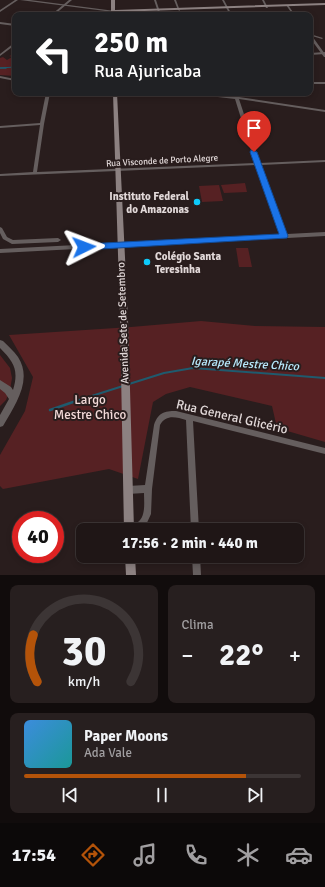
<!DOCTYPE html>
<html lang="pt">
<head>
<meta charset="utf-8">
<style>
	:root { --surface:#1f1616; --page:#271f1f; --text:#f1f3f6; --muted:#a19fa1; --line:#3c3535; --accent:#b45309 }
	body { margin:0; font-family:Signika,sans-serif; background:var(--page); color:var(--text); height:100vh; display:flex; flex-direction:column; font-size:15px; white-space:nowrap }
	* { box-sizing:border-box; margin:0 }
	p { font-size:13px; color:var(--muted) }
	.icon { flex:none; width:22px; height:22px; fill:none; stroke:currentColor; stroke-width:2; stroke-linecap:round; stroke-linejoin:round }
	.map { position:relative; height:575px; overflow:hidden }
	.sheet { display:flex; flex-direction:column; gap:10px; padding:10px; background:#110c0c; flex:1 }
	.sheet>* { flex:none }
	.hud { position:absolute; left:12px; top:12px; width:301px; height:84px; border-radius:8px; box-shadow:0 2px 6px #0003,0 0 0 1px var(--line); background:#202124; color:#fff; overflow:hidden }
	.speed { position:absolute; left:12px; top:511px; display:flex; gap:8px; font-size:20px; font-weight:700; text-align:center }
	.speed>* { display:grid; place-content:center; width:52px; height:52px; border-radius:50%; background:var(--surface); box-shadow:0 2px 6px #0003,0 0 0 1px var(--line); line-height:1 }
	.speed .limit { border:6px solid #d22; background:#fff; color:#111 }
	.pin { position:absolute; display:grid; place-items:center; width:34px; height:34px; color:#fff; margin:-41px -17px; border-radius:50% 50% 50% 0; rotate:-45deg; box-shadow:0 0 4px #0007 }
	.pin .icon { rotate:45deg }
	.me { position:absolute; width:44px; margin:-22px; rotate:87deg; stroke-linejoin:round; filter:drop-shadow(0 0 3px #0008) }
	.turn { display:flex; align-items:center; gap:14px; height:84px; padding:0 16px; font-size:18px }
	.turn .icon { width:52px; height:52px; stroke-width:2.5 }
	.turn b { display:block; font-size:28px; line-height:34px }
	.big { font-size:30px; font-weight:700; line-height:1.1 }
	.sheet .widget { flex:1; display:flex; flex-direction:column; justify-content:center; gap:6px; min-width:0; padding:0 14px; border-radius:8px; background:var(--page) }
	.sheet .dial { align-items:center; gap:0 }
	.dial svg { height:104px; overflow:visible; fill:none; stroke:var(--line); stroke-width:7; stroke-linecap:round; text-anchor:middle }
	.dial text { fill:var(--text); stroke:none }
	.song { display:flex; align-items:center; gap:12px }
	.cover { width:48px; height:48px; border-radius:6px; background:linear-gradient(135deg,hsl(210 70% 55%),hsl(180 70% 35%)) }
	.played { height:4px; border-radius:2px; background:linear-gradient(90deg,var(--accent) 80%,var(--line) 80%) }
	.keys { display:flex; justify-content:space-around; direction:ltr }
	.heat { display:flex; justify-content:space-between; align-items:center; font-size:22px; direction:ltr }
	.sheet .tiles { flex:1; display:grid; gap:10px; grid-template-columns:1fr 1fr }
	.widget:last-child { grid-column:span 2 }
	.trip { position:absolute; left:76px; top:523px; width:228px; height:40px; border-radius:8px; background:var(--surface); box-shadow:0 2px 6px #0003,0 0 0 1px var(--line); font-weight:700; line-height:40px; text-align:center }
	.tabs { display:flex; height:64px; justify-content:space-around; align-items:center; background:#0c0909; color:var(--muted) }
	.tabs .icon { width:28px; height:28px }
	.tabs .selected { color:var(--accent) }
	.tabs b { font-size:18px; color:var(--text) }
	.map>svg:first-child { display:block }
	.green { fill:#562123 }
	.lines { fill:none; stroke-linecap:round; stroke-linejoin:round }
	.stream-far3 { stroke:#1f5b6e; stroke-width:1 }
	.stream-far2 { stroke:#1f5b6e; stroke-width:1.5 }
	.stream-far1 { stroke:#1f5b6e; stroke-width:2 }
	.stream { stroke:#1f5b6e; stroke-width:2.5 }
	.minor { fill:#655e5e; fill-rule:evenodd }
	.tertiary { fill:#655e5e; fill-rule:evenodd }
	.secondary { fill:#8c8181; fill-rule:evenodd }
	.route { fill:#1a73e8; stroke:#114b97 }
	.poi-dot { fill:#0dcafa; stroke:#291d1d; stroke-width:1.5 }
	.labels { text-anchor:middle; dominant-baseline:central; stroke-width:4; stroke-linejoin:round; paint-order:stroke }
	.far-street-label { font-size:9px; fill:#e2d9d9; stroke:#291d1d }
	.poi-label { font-size:11px; font-weight:bold; fill:#e2d9d9; stroke:#291d1d; text-anchor:end }
	.street-label { font-size:11px; fill:#e2d9d9; stroke:#291d1d }
	.water-label { font-size:12px; font-style:italic; fill:#b8eafd; stroke:#291d1d }
	.near-park-label { font-size:13px; fill:#f3dad9; stroke:#291d1d }
	.near-street-label { font-size:13px; fill:#e2d9d9; stroke:#291d1d }
</style>
</head>
<body>
<div class="map">
<svg width="325" height="575" viewBox="0 0 325 575">
	<rect width="100%" height="100%" fill="#291d1d"/>
	<path class="green" d="M15,54V76L0,75V58L3,57L7,60L12,57L9,56Z
		M245,183L247,192L224,193L221,185Z
		M219,185L223,201L202,202L199,186Z
		M236,248H248L252,267H239Z
		M201,321L255,326L325,327V442L277,428L272,406L190,387L166,394L153,402L138,479L109,469L3,489L0,486V455L25,411L33,377L9,335L131,327Z
		M0,355L10,368L12,378L10,390L6,400L0,406Z"/>
	<g class="lines">
		<path class="stream-far3" d="M0,68L15,67"/>
		<path class="stream-far2" d="M0,68H6"/>
		<path class="stream-far1" d="M129,384L164,373L193,368L325,378
			M76,401L123,386"/>
		<path class="stream" d="M50,410L79,400"/>
		<path class="minor" d="M15,0H18L0,12V10Z
			M69,0H72L54,15H51Z
			M154,0H156L161,15H159Z
			M174,0H176L180,11L178,10Z
			M222,0H224L232,15H230Z
			M262,0H264L268,8H266Z
			M286,5H288L295,15H293Z
			M0,22L15,24V26L0,24Z
			M310,34L323,38L322,39L312,36L325,54V57H324L310,38Z
			M14,43H15V45L0,56V54Z
			M0,76L15,79V81L0,78Z
			M310,82H325V84H310Z
			M46,93H50L44,124L37,172L255,163L235,99L192,94L190,93H202L236,97L238,93H242L239,97L325,110V112L239,99L260,163L325,160V162L261,165L286,236L284,238L282,236L256,165L0,176V174L33,172L40,125L0,128V126L40,123Z
			M74,93H186L184,94H76Z
			M0,227L2,228L7,237L13,240L58,238L61,240L58,242L12,244L3,239L0,233Z
			M176,411L325,448V454L193,421L199,530H191L186,420C176,417 166,414 160,425L152,489L151,514L145,527L139,530H127C129,525 134,525 138,522C146,516 144,502 144,493L128,494L125,493L124,490L125,487L128,486L145,485L154,425C158,413 164,411 176,411Z
			M192,556H200L201,575H193Z"/>
		<path class="tertiary" d="M20,0H30L115,11L113,12Z
			M325,52V54L310,55V53Z
			M325,232V236L0,253V249Z
			M0,340L3,341C8,346 14,351 18,357C33,380 15,405 3,426L0,427V415L9,399L5,393L0,389V380L11,387L13,390C19,370 14,362 0,348Z"/>
		<path class="secondary" d="M111,0H115V10L325,3V5L115,12V15H111Z
			M113,93H117L128,319L134,530H124L120,319Z
			M125,556H135L136,575H126Z"/>
	</g>
	<path class="route" d="M251,150L257,152L288,236L287,238L84,250L79,247L84,244L279,234L250,152Z"/>
	<g class="poi-dot">
		<circle cx="197" cy="202" r="4"/>
		<circle cx="147" cy="262" r="4"/>
	</g>
	<g class="labels">
		<g class="far-street-label">
			<text transform="translate(162 161) rotate(-3)">Rua Visconde de Porto Alegre</text>
		</g>
		<g class="poi-label">
			<text x="189" y="196">Instituto Federal<tspan x="189" dy="13">do Amazonas</tspan></text>
			<text x="155" y="256" text-anchor="start">Colégio Santa<tspan x="155" dy="13">Teresinha</tspan></text>
		</g>
		<g class="street-label">
			<text transform="translate(123 323) rotate(-92)">Avenida Sete de Setembro</text>
		</g>
		<g class="water-label">
			<text transform="translate(245 364) rotate(3)">Igarapé Mestre Chico</text>
		</g>
		<g class="near-park-label">
			<text x="90" y="400">Largo<tspan x="90" dy="15">Mestre Chico</tspan></text>
		</g>
		<g class="near-street-label">
			<text transform="translate(232 417) rotate(13)">Rua General Glicério</text>
		</g>
	</g>
</svg>
<div class="speed"><div class="limit">40</div></div>
<div class="pin" style="left:254px;top:152px;background:#d93025"><svg class="icon" aria-label="arrive" viewBox="0 0 24 24"><path d="M6 21V4h12l-3 4 3 4H6"/></svg></div>
<svg class="me" style="left:84px;top:247px" viewBox="-20 -20 40 40"><path d="M0-17L14 15 0 8-14 15z" fill="#1a73e8" stroke="#fff" stroke-width="4"/></svg>
<div class="trip">17:56 · 2 min · 440 m</div>
<div class="hud">
<div class="turn"><svg class="icon" aria-label="left" viewBox="0 0 24 24"><path d="M17 20v-9H6M10 6l-5 5 5 5"/></svg><div><b>250 m</b>Rua Ajuricaba</div></div>
</div>
</div>
<section class="sheet">
<div class="tiles">
<div class="widget dial"><svg viewBox="0 0 100 80">
<path d="M14 69A42 42 0 1 1 86 69"/>
<path d="M14 69A42 42 0 0 1 11 33" stroke="#b45309"/>
<text x="50" y="56" font-size="32" font-weight="700">30</text>
<text x="50" y="72" font-size="11">km/h</text>
</svg></div>
<div class="widget"><p>Clima</p>
<div class="heat"><a>−</a><b class="big">22°</b><a>+</a></div>
</div>
<div class="widget">
<div class="song"><i class="cover"></i><div><b>Paper Moons</b><p>Ada Vale</p></div></div>
<div class="played"></div>
<div class="keys"><svg class="icon" aria-label="previous" viewBox="0 0 24 24"><path d="M18 5L8 12l10 7zM5 5v14"/></svg><svg class="icon" aria-label="pause" viewBox="0 0 24 24"><path d="M8 5v14M16 5v14"/></svg><svg class="icon" aria-label="next" viewBox="0 0 24 24"><path d="M6 5l10 7-10 7zM19 5v14"/></svg></div>
</div>
</div>
</section>
<nav class="tabs">
<b>17:54</b>
<svg class="icon selected" aria-label="directions" viewBox="0 0 24 24"><path d="M12 3l9 9-9 9-9-9zM9 14v-3h6M13 9l2 2-2 2"/></svg>
<svg class="icon" aria-label="music" viewBox="0 0 24 24"><path d="M9 18V5l10-2v13"/><circle cx="6" cy="18" r="3"/><circle cx="16" cy="16" r="3"/></svg>
<svg class="icon" aria-label="phone" viewBox="0 0 24 24"><path d="M5 4h4l2 5-3 2q2 4 5 5l2-3 5 2v4C11 20 4 13 5 4z"/></svg>
<svg class="icon" aria-label="climate" viewBox="0 0 24 24"><path d="M12 3v18M4 7l16 10M4 17L20 7"/></svg>
<svg class="icon" aria-label="car" viewBox="0 0 24 24"><path d="M5 17H2v-5l4-1 3-4h7l3 4 3 1v5h-3M9 17h6M6 11h13"/><circle cx="7" cy="17" r="2"/><circle cx="17" cy="17" r="2"/></svg>
</nav>
</body>
</html>
